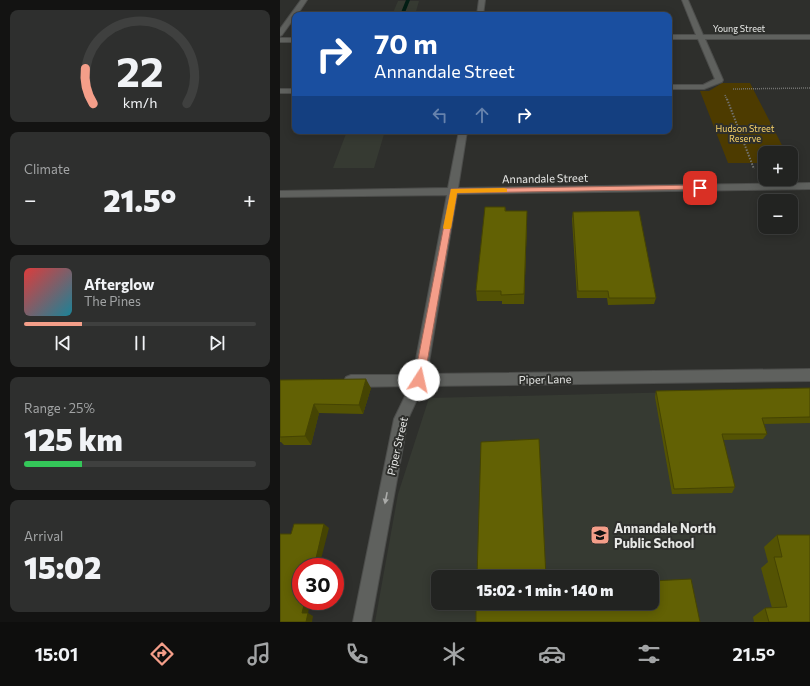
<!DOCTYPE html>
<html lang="en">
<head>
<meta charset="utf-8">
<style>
	:root { --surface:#222321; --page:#2e2f2e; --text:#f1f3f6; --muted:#a2a4a5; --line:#3f403f; --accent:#f49e89 }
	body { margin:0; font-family:Commissioner,sans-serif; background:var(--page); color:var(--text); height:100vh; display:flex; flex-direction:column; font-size:15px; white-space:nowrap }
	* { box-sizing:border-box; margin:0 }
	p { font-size:13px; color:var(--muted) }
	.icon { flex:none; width:22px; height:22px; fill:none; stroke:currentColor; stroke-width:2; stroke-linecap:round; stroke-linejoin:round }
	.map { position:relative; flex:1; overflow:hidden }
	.sheet { display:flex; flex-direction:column; gap:10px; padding:10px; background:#131312; width:280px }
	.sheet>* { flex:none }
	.hud { position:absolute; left:12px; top:12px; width:380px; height:122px; border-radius:8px; box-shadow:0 2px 10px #0003,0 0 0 1px var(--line); background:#1a4fa0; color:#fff; overflow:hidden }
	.controls { position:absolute; left:478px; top:146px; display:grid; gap:8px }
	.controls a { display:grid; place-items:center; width:40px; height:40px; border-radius:8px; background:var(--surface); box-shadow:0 2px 10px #0003,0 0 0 1px var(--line); font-size:20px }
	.speed { position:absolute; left:12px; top:558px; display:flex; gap:8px; font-size:20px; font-weight:700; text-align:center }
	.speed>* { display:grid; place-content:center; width:52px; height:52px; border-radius:50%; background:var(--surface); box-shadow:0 2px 10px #0003,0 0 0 1px var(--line); line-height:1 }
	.speed .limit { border:6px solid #d22; background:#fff; color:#111 }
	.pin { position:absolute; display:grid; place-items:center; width:34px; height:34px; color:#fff; margin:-17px; border-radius:8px; box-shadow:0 2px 6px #0006 }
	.me { position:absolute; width:44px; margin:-22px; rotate:10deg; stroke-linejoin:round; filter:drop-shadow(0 0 3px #0008) }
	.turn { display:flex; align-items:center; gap:14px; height:84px; padding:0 16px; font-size:18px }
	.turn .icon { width:52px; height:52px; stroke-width:2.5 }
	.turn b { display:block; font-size:28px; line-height:34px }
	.lanes { display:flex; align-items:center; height:38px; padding:0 16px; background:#0003; justify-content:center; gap:20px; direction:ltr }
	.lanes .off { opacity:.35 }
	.big { font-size:30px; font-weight:800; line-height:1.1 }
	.sheet .card { flex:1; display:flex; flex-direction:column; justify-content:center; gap:6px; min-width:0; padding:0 14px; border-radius:8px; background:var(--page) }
	.sheet .dial { align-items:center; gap:0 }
	.dial svg { height:104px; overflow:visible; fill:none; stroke:var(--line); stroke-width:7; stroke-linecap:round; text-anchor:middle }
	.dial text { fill:var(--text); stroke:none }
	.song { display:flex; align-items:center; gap:12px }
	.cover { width:48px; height:48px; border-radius:6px; background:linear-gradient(135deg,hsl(0 70% 55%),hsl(190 70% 35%)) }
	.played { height:4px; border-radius:2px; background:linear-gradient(90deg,var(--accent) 25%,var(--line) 25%) }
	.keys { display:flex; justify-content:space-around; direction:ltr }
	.heat { display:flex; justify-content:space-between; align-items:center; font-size:22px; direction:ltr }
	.charge { height:6px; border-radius:3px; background:linear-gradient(90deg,#34c759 25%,var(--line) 0) }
	.trip { position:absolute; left:151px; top:570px; width:228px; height:40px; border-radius:8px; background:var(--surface); box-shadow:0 2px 10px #0003,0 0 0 1px var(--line); font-weight:800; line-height:40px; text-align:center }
	.dock { display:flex; height:64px; justify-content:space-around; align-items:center; background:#0e0e0d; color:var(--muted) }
	.dock .icon { width:28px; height:28px }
	.dock .selected { color:var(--accent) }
	.dock b { font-size:18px; color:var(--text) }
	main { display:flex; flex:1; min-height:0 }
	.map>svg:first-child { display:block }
	.built { fill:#363a32; fill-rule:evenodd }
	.green { fill:#4d3b00 }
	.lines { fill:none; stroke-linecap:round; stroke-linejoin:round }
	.stream { fill:#021e14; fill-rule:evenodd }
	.minor-casing { stroke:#4c4d4b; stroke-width:2 }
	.path-far1 { stroke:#727371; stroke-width:1.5; stroke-dasharray:1 1; stroke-linecap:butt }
	.path { stroke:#727371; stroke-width:2; stroke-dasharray:1.5 1.5; stroke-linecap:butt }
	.minor { fill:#5f615e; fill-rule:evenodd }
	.wall { fill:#545303 }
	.shaded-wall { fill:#454403 }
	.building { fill:#626104; stroke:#454403 }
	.oneway { fill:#aaaba9 }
	.route { fill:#f49e89; stroke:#9f6759 }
	.slow { fill:#f59e0b }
	.labels { text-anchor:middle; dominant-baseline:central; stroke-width:4; stroke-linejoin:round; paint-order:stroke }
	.far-street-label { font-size:9px; fill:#e7e8e6; stroke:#2e2f2c }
	.far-park-label { font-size:9px; fill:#f9d469; stroke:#2e2f2c }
	.street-label { font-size:11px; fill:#e7e8e6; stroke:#2e2f2c }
	.near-poi-label { font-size:13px; font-weight:bold; fill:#e7e8e6; stroke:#2e2f2c; text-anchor:start }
</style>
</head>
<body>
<main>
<section class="sheet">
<div class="card dial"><svg viewBox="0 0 100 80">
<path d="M14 69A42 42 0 1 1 86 69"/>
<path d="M14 69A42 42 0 0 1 8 42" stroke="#f49e89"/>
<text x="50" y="56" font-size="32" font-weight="700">22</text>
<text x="50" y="72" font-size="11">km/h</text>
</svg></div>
<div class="card"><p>Climate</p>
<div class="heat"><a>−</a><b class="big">21.5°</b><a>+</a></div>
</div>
<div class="card">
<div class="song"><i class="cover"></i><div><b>Afterglow</b><p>The Pines</p></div></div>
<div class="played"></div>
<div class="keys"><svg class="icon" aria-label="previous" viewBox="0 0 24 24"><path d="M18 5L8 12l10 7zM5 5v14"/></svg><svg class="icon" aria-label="pause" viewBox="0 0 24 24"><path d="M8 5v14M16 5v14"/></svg><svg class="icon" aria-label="next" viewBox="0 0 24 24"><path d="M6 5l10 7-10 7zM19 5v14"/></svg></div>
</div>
<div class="card"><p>Range · 25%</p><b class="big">125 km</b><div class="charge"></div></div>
<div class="card"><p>Arrival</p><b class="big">15:02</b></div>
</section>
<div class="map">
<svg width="530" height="622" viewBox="0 0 530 622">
	<rect width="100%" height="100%" fill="#2e2f2c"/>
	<path class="built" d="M118,1H139L135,15H112Z
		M67,131H105L94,168H53Z
		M530,389V622H95L118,494L149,398ZM158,577H372V603H158Z"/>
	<path class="green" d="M442,83H470L506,153H485V163H448L420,91H429Z"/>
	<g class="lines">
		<path class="stream" d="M126,0H130L124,15H120Z"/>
		<g class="minor-casing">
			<path id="minor" d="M21,0H27L17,15H15V17L2,35L0,36V29Z
				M199,0H205L203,15H197Z
				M402,0H408L423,35H530V39H425L443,80L442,82L424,89H389V85H423L435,79L418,39H389V35H416Z
				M0,38H15V42H0Z
				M0,89H15V93H0Z
				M179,131H187L178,188L530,183V189L177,194L147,374L530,369V381L143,386L128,419L91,622H73L114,419L130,386L71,387L66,385L64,381L66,377L71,375H133L167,195L0,197V191L168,188Z"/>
		</g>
		<path class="path-far1" d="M453,89L530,88
			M445,95L447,100"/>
		<path class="path" d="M447,99L474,169"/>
		<use href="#minor" class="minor"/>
	</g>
	<path class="wall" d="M225,207L226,211H247V221L244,304H222V301H197L196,291Z
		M293,212L376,298L374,304L328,305L327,298H297L292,219Z
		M0,381L91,388L83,414L39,413L31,445H4L1,442H0Z
		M530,388V423L484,424L487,434L483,439L443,440L455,487L452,493L392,494L375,397L376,391Z
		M497,535L530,622H474L473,617L485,608H492L481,568L488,562L484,547Z"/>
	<path class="shaded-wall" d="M247,211V221L244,304V294Z
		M86,379L91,388L83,414L79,405Z
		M34,404L39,413L31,445L25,436Z
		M44,524L49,528L39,567H34Z
		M25,601H31L28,613L33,616L32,622H26L22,613Z"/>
	<path class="building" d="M205,207H225V211H247L244,294L221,295V291H196Z
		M359,211L376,298H329L328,291H298L293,212Z
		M86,379L79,405L34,404L25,436L0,437V380Z
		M530,388V417L482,418L487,434H442L455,487L394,489L376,391Z
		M259,439L266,577H197L201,442Z
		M14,524H44L34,567H21V601H25L22,613H28L26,622H0V534H11Z
		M497,535H530V622H489L485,608L507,607L494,557H502Z
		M411,579L420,622H196V603H372V581Z"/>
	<defs><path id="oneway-solid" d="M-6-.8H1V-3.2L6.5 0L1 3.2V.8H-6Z"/></defs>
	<use class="oneway" href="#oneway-solid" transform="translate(106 498) rotate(101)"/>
	<path class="route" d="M420,185L423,188L422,189L177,193L144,380L143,383L139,385L136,383L134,380L171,189Z"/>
	<path class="slow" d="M224,188L227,189V192L177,193L171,228L170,229H164L163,228L171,189Z"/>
	<defs>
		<g id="school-square" transform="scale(1)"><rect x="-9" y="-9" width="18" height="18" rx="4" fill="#f49e89" stroke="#2e2f2c"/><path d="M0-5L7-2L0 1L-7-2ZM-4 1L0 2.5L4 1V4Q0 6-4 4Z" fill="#111"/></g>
	</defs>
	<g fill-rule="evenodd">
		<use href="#school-square" x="320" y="535"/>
	</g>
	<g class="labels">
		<g class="far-street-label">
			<text x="459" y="28">Young Street</text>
		</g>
		<g class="far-park-label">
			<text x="465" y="128">Hudson Street<tspan x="465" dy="10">Reserve</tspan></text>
		</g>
		<g class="street-label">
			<text transform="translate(265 178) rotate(-1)">Annandale Street</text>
			<text transform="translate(265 379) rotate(-1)">Piper Lane</text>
			<text transform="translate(117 446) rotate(-77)">Piper Street</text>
		</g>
		<g class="near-poi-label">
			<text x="334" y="528">Annandale North<tspan x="334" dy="15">Public School</tspan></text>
		</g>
	</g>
</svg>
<div class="controls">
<a>+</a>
<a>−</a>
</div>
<div class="speed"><div class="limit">30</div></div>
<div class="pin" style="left:420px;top:188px;background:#d93025"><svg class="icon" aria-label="arrive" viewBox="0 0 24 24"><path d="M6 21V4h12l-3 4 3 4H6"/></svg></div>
<svg class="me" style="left:139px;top:380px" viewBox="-20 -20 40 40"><circle r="19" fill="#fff"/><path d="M0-13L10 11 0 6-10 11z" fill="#f49e89"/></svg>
<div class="trip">15:02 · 1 min · 140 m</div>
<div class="hud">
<div class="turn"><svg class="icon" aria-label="right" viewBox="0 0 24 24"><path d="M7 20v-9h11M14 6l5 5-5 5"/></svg><div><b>70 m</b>Annandale Street</div></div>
<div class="lanes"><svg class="icon off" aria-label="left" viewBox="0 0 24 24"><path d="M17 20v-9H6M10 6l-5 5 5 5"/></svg><svg class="icon off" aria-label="ahead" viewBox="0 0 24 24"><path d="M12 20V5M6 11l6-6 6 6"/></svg><svg class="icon" aria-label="right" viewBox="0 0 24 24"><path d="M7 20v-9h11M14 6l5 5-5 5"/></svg></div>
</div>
</div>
</main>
<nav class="dock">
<b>15:01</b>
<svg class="icon selected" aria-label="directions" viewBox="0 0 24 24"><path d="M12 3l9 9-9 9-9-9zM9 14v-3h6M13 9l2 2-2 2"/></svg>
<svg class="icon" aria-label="music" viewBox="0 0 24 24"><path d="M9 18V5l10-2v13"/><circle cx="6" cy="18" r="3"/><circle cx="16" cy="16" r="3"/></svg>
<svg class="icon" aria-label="phone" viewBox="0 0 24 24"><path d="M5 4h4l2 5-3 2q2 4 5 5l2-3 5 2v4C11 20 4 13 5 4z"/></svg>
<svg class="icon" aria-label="climate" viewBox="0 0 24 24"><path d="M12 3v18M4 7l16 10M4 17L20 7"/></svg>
<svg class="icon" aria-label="car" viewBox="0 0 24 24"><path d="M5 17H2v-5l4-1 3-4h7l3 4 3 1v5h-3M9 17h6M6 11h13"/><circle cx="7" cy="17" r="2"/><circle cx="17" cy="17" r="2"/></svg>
<svg class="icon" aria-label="filters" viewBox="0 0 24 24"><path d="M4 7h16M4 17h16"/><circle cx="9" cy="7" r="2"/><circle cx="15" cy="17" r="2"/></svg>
<b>21.5°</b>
</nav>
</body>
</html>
